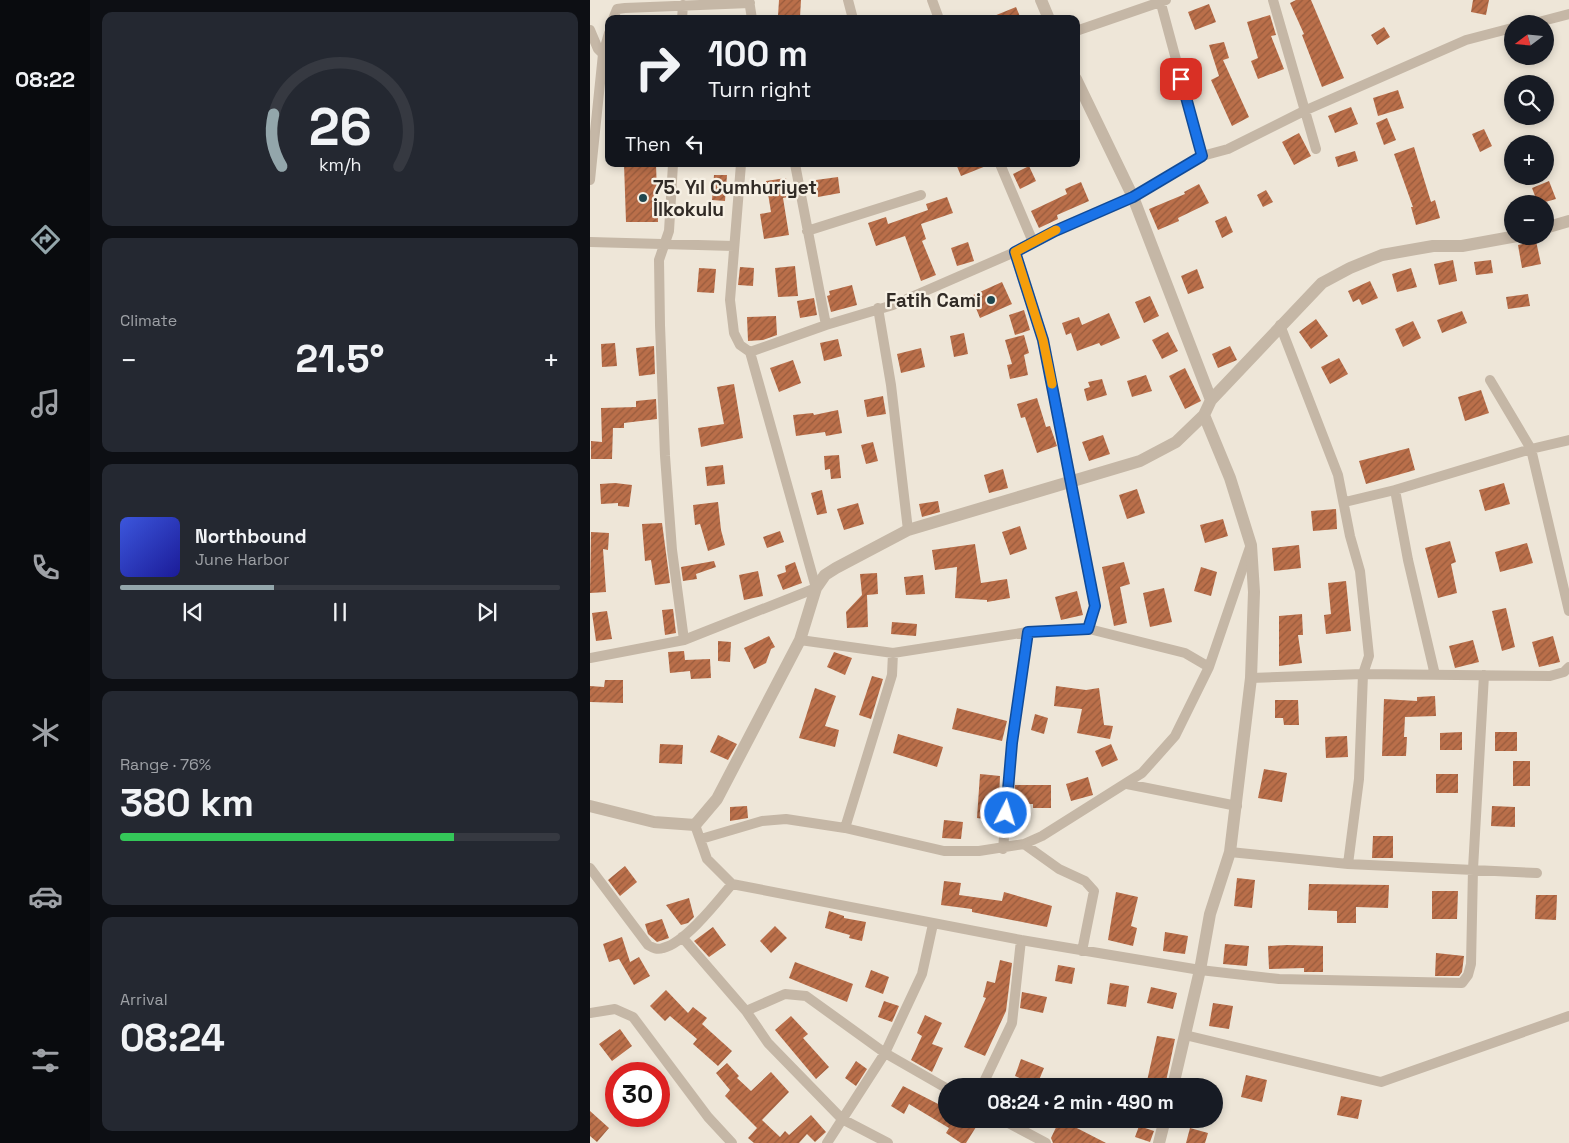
<!DOCTYPE html>
<html lang="en">
<head>
<meta charset="utf-8">
<style>
	:root { --surface:#171b24; --page:#242831; --text:#f1f3f6; --muted:#9ea1a6; --line:#363941; --accent:#93a6ab }
	body { margin:0; font-family:"Space Grotesk",sans-serif; background:var(--page); color:var(--text); height:100vh; display:flex; flex-direction:column; font-size:19px; white-space:nowrap }
	* { box-sizing:border-box; margin:0 }
	p { font-size:16px; color:var(--muted) }
	.icon { flex:none; width:28px; height:28px; fill:none; stroke:currentColor; stroke-width:2; stroke-linecap:round; stroke-linejoin:round }
	.map { position:relative; flex:1; overflow:hidden }
	.side { display:flex; flex-direction:column; gap:12px; padding:12px; background:#0d0f14; width:500px }
	.side>* { flex:none }
	.hud { position:absolute; left:15px; top:15px; width:475px; height:152px; border-radius:10px; box-shadow:0 2px 8px #0003; background:#171b24; color:var(--text); overflow:hidden }
	.needle { width:32px; rotate:254deg }
	.controls { position:absolute; left:914px; top:15px; display:grid; gap:10px }
	.controls a { display:grid; place-items:center; width:50px; height:50px; border-radius:50%; background:var(--surface); box-shadow:0 2px 8px #0003; font-size:25px }
	.speed { position:absolute; left:15px; top:1062px; display:flex; gap:10px; font-size:25px; font-weight:700; text-align:center }
	.speed>* { display:grid; place-content:center; width:65px; height:65px; border-radius:50%; background:var(--surface); box-shadow:0 2px 8px #0003; line-height:1 }
	.speed .limit { border:8px solid #d22; background:#fff; color:#111 }
	.pin { position:absolute; display:grid; place-items:center; width:42px; height:42px; color:#fff; margin:-21px; border-radius:10px; box-shadow:0 2px 8px #0006 }
	.me { position:absolute; width:55px; margin:-28px; rotate:5deg; stroke-linejoin:round; filter:drop-shadow(0 0 4px #0008) }
	.turn { display:flex; align-items:center; gap:18px; height:105px; padding:0 20px; font-size:22px }
	.turn .icon { width:65px; height:65px; stroke-width:2.5 }
	.turn b { display:block; font-size:35px; line-height:42px }
	.then { display:flex; align-items:center; height:48px; padding:0 20px; background:#0003; gap:10px; font-size:19px }
	.big { font-size:38px; font-weight:600; line-height:1.1 }
	.side .widget { flex:1; display:flex; flex-direction:column; justify-content:center; gap:8px; min-width:0; padding:0 18px; border-radius:10px; background:var(--page) }
	.side .dial { align-items:center; gap:0 }
	.dial svg { height:130px; overflow:visible; fill:none; stroke:var(--line); stroke-width:7; stroke-linecap:round; text-anchor:middle }
	.dial text { fill:var(--text); stroke:none }
	.song { display:flex; align-items:center; gap:15px }
	.cover { width:60px; height:60px; border-radius:8px; background:linear-gradient(135deg,hsl(230 70% 55%),hsl(240 70% 35%)) }
	.played { height:5px; border-radius:2px; background:linear-gradient(90deg,var(--accent) 35%,var(--line) 35%) }
	.keys { display:flex; justify-content:space-around; direction:ltr }
	.heat { display:flex; justify-content:space-between; align-items:center; font-size:28px; direction:ltr }
	.charge { height:8px; border-radius:4px; background:linear-gradient(90deg,#34c759 76%,var(--line) 0) }
	.trip { position:absolute; left:348px; top:1078px; width:285px; height:50px; border-radius:25px; background:var(--surface); box-shadow:0 2px 8px #0003; font-weight:600; line-height:50px; text-align:center }
	main { display:flex; flex:1; min-height:0 }
	.menu { display:flex; flex-direction:column; width:90px; justify-content:space-around; align-items:center; background:#090b0e; color:var(--muted) }
	.menu .icon { width:35px; height:35px }
	.menu .selected { color:var(--accent) }
	.menu b { font-size:22px; color:var(--text) }
	.map>svg:first-child { display:block }
	.building { fill:url(#building-hatch) }
	.lines { fill:none; stroke-linecap:round; stroke-linejoin:round }
	.minor { stroke:#c5b7a6; stroke-width:10 }
	.tertiary { stroke:#c5b7a6; stroke-width:12 }
	.route-casing { stroke:#114b97; stroke-width:12 }
	.route { stroke:#1a73e8; stroke-width:9 }
	.slow { stroke:#f59e0b; stroke-width:9 }
	.poi-dot { fill:#20474f; stroke:#f6f0e4; stroke-width:2 }
	.labels { text-anchor:middle; dominant-baseline:central; stroke-width:4.5; stroke-linejoin:round; paint-order:stroke }
	.poi-label { font-size:19px; font-weight:bold; fill:#312b26; stroke:#f6f0e4; text-anchor:start }
</style>
</head>
<body>
<main>
<nav class="menu">
<b>08:22</b>
<svg class="icon selected" aria-label="directions" viewBox="0 0 24 24"><path d="M12 3l9 9-9 9-9-9zM9 14v-3h6M13 9l2 2-2 2"/></svg>
<svg class="icon" aria-label="music" viewBox="0 0 24 24"><path d="M9 18V5l10-2v13"/><circle cx="6" cy="18" r="3"/><circle cx="16" cy="16" r="3"/></svg>
<svg class="icon" aria-label="phone" viewBox="0 0 24 24"><path d="M5 4h4l2 5-3 2q2 4 5 5l2-3 5 2v4C11 20 4 13 5 4z"/></svg>
<svg class="icon" aria-label="climate" viewBox="0 0 24 24"><path d="M12 3v18M4 7l16 10M4 17L20 7"/></svg>
<svg class="icon" aria-label="car" viewBox="0 0 24 24"><path d="M5 17H2v-5l4-1 3-4h7l3 4 3 1v5h-3M9 17h6M6 11h13"/><circle cx="7" cy="17" r="2"/><circle cx="17" cy="17" r="2"/></svg>
<svg class="icon" aria-label="filters" viewBox="0 0 24 24"><path d="M4 7h16M4 17h16"/><circle cx="9" cy="7" r="2"/><circle cx="15" cy="17" r="2"/></svg>
</nav>
<section class="side">
<div class="widget dial"><svg viewBox="0 0 100 80">
<path d="M14 69A42 42 0 1 1 86 69"/>
<path d="M14 69A42 42 0 0 1 9 37" stroke="#93a6ab"/>
<text x="50" y="56" font-size="32" font-weight="700">26</text>
<text x="50" y="72" font-size="11">km/h</text>
</svg></div>
<div class="widget"><p>Climate</p>
<div class="heat"><a>−</a><b class="big">21.5°</b><a>+</a></div>
</div>
<div class="widget">
<div class="song"><i class="cover"></i><div><b>Northbound</b><p>June Harbor</p></div></div>
<div class="played"></div>
<div class="keys"><svg class="icon" aria-label="previous" viewBox="0 0 24 24"><path d="M18 5L8 12l10 7zM5 5v14"/></svg><svg class="icon" aria-label="pause" viewBox="0 0 24 24"><path d="M8 5v14M16 5v14"/></svg><svg class="icon" aria-label="next" viewBox="0 0 24 24"><path d="M6 5l10 7-10 7zM19 5v14"/></svg></div>
</div>
<div class="widget"><p>Range · 76%</p><b class="big">380 km</b><div class="charge"></div></div>
<div class="widget"><p>Arrival</p><b class="big">08:24</b></div>
</section>
<div class="map">
<svg width="979" height="1143" viewBox="0 0 979 1143">
	<defs>
		<pattern id="building-hatch" width="6" height="6" patternUnits="userSpaceOnUse" patternTransform="scale(1.25)"><rect width="6" height="6" fill="#ba6f4a"/><path d="M-1 1l2-2M0 6l6-6M5 7l2-2" fill="none" stroke="#985b3d"/></pattern>
	</defs>
	<rect width="100%" height="100%" fill="#eee6d8"/>
	<path class="building" d="M189,0H211L210,17L188,16Z
		M706,0H721L754,78L732,87L712,35L714,34L700,3Z
		M883,0H899L896,15L881,12Z
		M619,4L626,22L605,30L598,12Z
		M426,7L431,19H399V18Z
		M680,15L686,35L681,36L694,69L668,79L661,61L668,58L657,22Z
		M794,27L800,37L787,45L781,35Z
		M634,42L639,58L633,60L659,117L642,126L621,80L629,76L619,45Z
		M808,90L814,108L788,116L783,98Z
		M761,107L768,124L745,133L738,116Z
		M797,118L806,140L794,145L786,123Z
		M894,129L902,146L890,152L882,134Z
		M709,133L721,156L704,165L692,142Z
		M824,147L841,202L845,200L850,218L826,225L821,207H823L804,154Z
		M765,151L768,161L748,167L745,157Z
		M34,164H66L68,222H36Z
		M366,164H401L371,176Z
		M439,166L446,181L430,189L423,174Z
		M124,175H137L135,201L122,200Z
		M248,177L250,193L228,197L226,180Z
		M196,178L199,197L193,198L199,235L174,239L170,214L181,212L176,181Z
		M959,181L966,199L948,204L942,188Z
		M491,182L499,201L467,215L468,219L449,228L441,211L477,194L475,189Z
		M609,184L619,203L588,218L589,221L568,230L559,209L595,194L594,192Z
		M676,190L683,202L673,207L667,195Z
		M357,197L363,213L331,224L336,239L332,241L346,275L331,281L315,236L286,246L278,223L296,217L298,224L338,210L336,204Z
		M636,216L643,232L632,238L625,221Z
		M946,241L951,264L932,268L928,245Z
		M378,242L384,261L367,266L361,248Z
		M863,260L867,281L849,285L844,264Z
		M901,260L903,273L886,275L884,262Z
		M205,266L208,296L188,297L185,268Z
		M150,267L164,268L163,286L148,285Z
		M109,268L126,269L124,293L107,292Z
		M821,268L827,287L807,292L802,274Z
		M607,269L614,288L598,294L591,276Z
		M780,281L788,298L772,305L769,299L763,302L758,291Z
		M412,282L422,304L390,318L381,296Z
		M262,285L267,305L241,312L237,296L240,295L239,291Z
		M938,294L940,306L918,309L916,297Z
		M560,296L569,316L554,323L545,302Z
		M224,298L227,315L210,318L207,301Z
		M434,310L440,330L425,335L419,315Z
		M872,311L877,323L852,333L847,320Z
		M519,313L530,338L511,346L509,343L487,351L481,333L476,335L472,323L489,317L492,325Z
		M186,316L187,335L173,340L158,341L157,317Z
		M726,319L738,336L721,349L709,332Z
		M823,321L831,338L813,347L805,329Z
		M578,332L588,351L572,359L562,340Z
		M374,333L378,354L364,357L360,336Z
		M434,335L439,353L434,355L438,375L420,379L417,365L422,364L415,340Z
		M248,339L252,356L234,361L230,343Z
		M25,343L27,366L12,367L11,344Z
		M64,346L65,374L49,376L46,348Z
		M640,346L647,360L628,368L622,354Z
		M331,348L335,367L311,373L307,354Z
		M749,358L758,374L740,384L731,367Z
		M203,360L211,383L189,392L180,368Z
		M595,368L611,401L595,409L579,376Z
		M556,375L562,391L542,397L537,381Z
		M512,379L517,395L497,401L494,389L500,387L498,382Z
		M144,384L153,438L111,447L108,428L134,424L127,387Z
		M891,390L899,413L875,421L868,397Z
		M293,396L296,414L277,417L274,400Z
		M447,398L456,427L460,426L467,446L447,453L435,417L431,418L427,404Z
		M66,399L67,419L34,423V428H23L22,459H1V441L12,442L11,408L46,407V401Z
		M248,410L252,433L236,436L235,432L206,436L203,415L223,413L224,415Z
		M513,435L520,454L499,461L492,442Z
		M283,442L288,461L276,464L271,445Z
		M819,448L825,470L776,484L769,461Z
		M249,455L251,478L241,479L240,469L235,470L234,456Z
		M133,465L135,484L117,486L115,467Z
		M413,469L418,488L399,493L394,475Z
		M25,483L42,485L39,507L28,506V503L11,504L10,484Z
		M914,483L920,504L895,511L889,490Z
		M547,489L555,513L537,519L529,495Z
		M232,490L237,513L227,515L221,493Z
		M348,501L350,512L332,517L329,504Z
		M128,502L131,530L135,545L118,551L110,524L105,525L103,505Z
		M268,503L274,524L254,530L247,509Z
		M746,509L747,529L723,531L721,511Z
		M633,519L638,536L615,543L610,525Z
		M72,523L80,583L65,585L61,560L55,561L52,524Z
		M430,526L437,549L420,555L412,532Z
		M190,531L194,542L177,548L173,537Z
		M1,532L19,533L18,550L13,549L16,592L0,593Z
		M860,541L866,562L861,564L867,593L848,598L835,548Z
		M937,543L943,563L910,572L905,552Z
		M385,544L391,583L417,579L420,598L397,602V600L365,598L367,567L345,570L342,550Z
		M709,545L711,568L684,571L682,548Z
		M124,561L126,567L106,574L107,579L93,581L91,567Z
		M205,562L212,583L193,590L187,575L196,572L195,566Z
		M534,562L540,584L530,587L537,623L524,626L512,567Z
		M611,567L627,572L621,596L604,591Z
		M168,571L173,596L154,600L149,575Z
		M287,573L288,594L277,595L278,627L257,628L256,612L272,595L270,574Z
		M333,575L335,594L316,595L314,577Z
		M756,581L761,631L736,634L734,615L741,614L738,583Z
		M574,588L582,622L560,627L553,593Z
		M487,591L493,615L471,620L465,597Z
		M916,608L925,647L912,651L902,611Z
		M83,609L86,633L75,635L72,610Z
		M17,611L22,639L6,641L2,613Z
		M712,614L713,635H708L712,663L689,666V616Z
		M302,622L327,624L326,636L301,634Z
		M179,636L185,647L181,649L176,663L164,669L154,648Z
		M963,636L970,662L949,667L942,642Z
		M883,640L889,662L865,668L859,646Z
		M128,641L141,642L140,662L128,661Z
		M94,651L95,660L120,659L121,678L101,679L100,671L80,673L78,652Z
		M244,652L262,658L255,675L237,667Z
		M282,676L293,679L281,719L269,715Z
		M15,680H33V703L0,702V686L14,687Z
		M466,686L496,690L509,688L514,725L523,726L520,739L487,733L492,709L464,706Z
		M225,688L246,696L235,726L249,730L245,747L209,738Z
		M845,696L846,716L815,717L814,737H817L816,756H792L794,699L827,701V697Z
		M685,700H708L709,725H694L693,718H685Z
		M367,708L417,721L412,741L362,729Z
		M445,714L458,718L454,734L441,730Z
		M872,732V750H850V733Z
		M905,732H927V751H905Z
		M308,734L353,747L347,767L303,753Z
		M128,735L147,744L138,760L120,752Z
		M757,736L758,757L736,758L735,737Z
		M70,744L93,745L92,764L69,763Z
		M521,744L528,760L512,767L505,751Z
		M923,761H940V786H923Z
		M674,769L697,773L692,802L668,798Z
		M390,774L410,776L408,821L387,818Z
		M846,774H868V793H846Z
		M498,777L503,795L481,801L476,784Z
		M425,785H461V808H443V804H424Z
		M157,806L158,818L140,821V807Z
		M902,806L925,807V827L901,826Z
		M354,820L373,822L371,839L352,838Z
		M783,836H803V858H782Z
		M35,866L47,882L30,896L18,880Z
		M647,878L665,880L662,908L644,906Z
		M354,881L371,883L369,895L412,901L414,892L462,906L457,927L382,912V909L351,905Z
		M719,884L799,885L798,908L766,907V923H747V911L718,910Z
		M842,891H868L867,919H842Z
		M526,892L548,897L541,926L547,928L543,946L518,940Z
		M946,895H967L966,920L945,919Z
		M99,898L104,917L98,923L91,925L76,905Z
		M239,911L254,916V918L276,922L272,941L259,938L260,935L235,928Z
		M72,919L79,938L67,942L58,934L55,924Z
		M185,926L197,938L181,953L170,941Z
		M123,927L136,945L119,957L104,941Z
		M575,932L598,936L595,954L573,951Z
		M32,937L40,962L49,957L60,976L44,985L29,959L19,962L13,944Z
		M635,944L659,946L657,966L633,964Z
		M697,945L733,946V972H714V968L679,969L678,946Z
		M846,953L874,956L872,972L869,976H845Z
		M410,960L422,963L416,1011L395,1056L374,1047L396,998L393,997L397,981L405,983Z
		M205,962L263,984L257,1002L199,978Z
		M468,965L485,968L482,984L465,981Z
		M281,970L299,977L293,994L275,987Z
		M520,983L539,986L536,1007L517,1004Z
		M561,987L587,993L583,1009L557,1003Z
		M76,990L98,1013L103,1007L117,1018L112,1024L142,1051L128,1066L103,1044L107,1039L80,1016L75,1021L60,1006Z
		M432,992L457,997L453,1013L430,1008Z
		M294,1001L309,1006L302,1022L288,1017Z
		M623,1003L643,1006L639,1029L619,1026Z
		M335,1015L352,1023L342,1044L353,1048L342,1072L321,1060L332,1036L327,1033Z
		M201,1016L218,1034L213,1038L239,1067L226,1079L185,1030Z
		M30,1029L42,1046L22,1061L9,1044Z
		M567,1036L585,1039L575,1086L557,1081Z
		M431,1059L454,1068L447,1085L425,1076Z
		M266,1061L277,1069L266,1086L255,1078Z
		M137,1063L149,1076L147,1078L161,1091L181,1072L199,1092L172,1120L190,1137L195,1131L199,1135L221,1115L236,1132L225,1142L217,1134L209,1143H164L158,1138L167,1128L135,1096L140,1090L126,1073Z
		M656,1075L677,1080L672,1102L651,1097Z
		M313,1086L356,1108V1119H373L386,1127L376,1143H371L356,1133L359,1128L319,1104L314,1114L301,1106Z
		M751,1096L772,1100L768,1119L747,1115Z
		M0,1111L19,1128L7,1142L0,1136Z
		M470,1119H482L479,1124L516,1143H463L461,1138Z
		M549,1126L564,1131L560,1142L545,1137Z
		M600,1128L618,1133L615,1143H596Z"/>
	<g class="lines">
		<path class="minor" d="M159,0L162,19
			M258,0L263,19
			M342,0L349,19
			M570,0L612,156
			M683,0L726,149
			M23,19L27,9L35,8L160,3
			M92,19L93,5
			M941,24L979,14
			M0,30L8,49L13,54
			M486,31L576,0
			M83,164L79,231L69,260L70,325L75,456L82,550L94,640
			M205,164L236,325
			M410,164L443,242
			M0,180L13,54L19,33
			M217,231L331,195
			M0,242L144,246
			M288,308L301,385L318,530
			M690,325L748,475L760,536L770,571L779,656L773,674L769,779L758,864
			M160,352L236,325L303,305L425,252L465,231L543,197L612,156L638,149L714,111L876,40L922,28
			M900,380L941,449L979,611
			M755,502L805,490
			M210,640L303,653L438,632L499,629
			M0,658L94,640L226,588L160,352L150,345L144,333L140,300L151,164
			M619,667L660,547
			M845,675L818,560L805,490L941,449L979,440
			M661,678L773,674L960,676L974,672L979,667
			M537,784L647,806
			M105,825L117,859L142,884L431,940L610,970L689,979L872,983L878,975L881,964L883,869L894,675
			M255,828L302,675L303,653
			M111,839L172,821L196,819L255,828L354,851H389L434,844L452,836L552,773L585,736L619,667L595,653L499,629L505,606L480,484L472,431L453,340L425,252
			M434,844L469,869L495,881L504,891L492,951
			M413,849L422,743L438,632
			M640,852L758,864L947,873
			M0,868L58,945C63,948 67,950 73,948C95,943 127,902 142,884
			M92,937L156,1011L178,1043L252,1119L298,1143
			M156,1011L195,994L216,996L295,1053L356,1088
			M0,1013L25,1009L43,1017L118,1117L142,1143
			M595,1035L791,1082L979,1016
			M392,1086L422,1023L431,940
			M411,1119L456,1143
			M237,1143L295,1053L332,974L343,924"/>
		<path class="tertiary" d="M451,0L459,19
			M486,79L543,197L621,400
			M955,228L979,221
			M0,806L64,822L105,825L127,799L210,640L226,588L235,575L246,568L318,530L550,461L586,442L614,415L621,400L732,283L760,268L792,255L843,246H872L927,236
			M583,1086L610,970L620,914L640,852L661,678L664,592L661,545L640,478L614,415
			M569,1143L575,1119"/>
	</g>
	<g class="lines">
		<g class="route-casing">
			<path id="route" d="M416,813L422,743L438,632L498,629L505,606L453,340L425,252L465,231L543,197L612,156L591,79"/>
		</g>
		<use href="#route" class="route"/>
		<path class="slow" d="M462,384L453,340L425,252L466,230"/>
	</g>
	<g class="poi-dot">
		<circle cx="53" cy="198" r="5"/>
		<circle cx="401" cy="300" r="5"/>
	</g>
	<g class="labels">
		<g class="poi-label">
			<text x="63" y="187">75. Yıl Cumhuriyet<tspan x="63" dy="22">İlkokulu</tspan></text>
			<text x="391" y="300" text-anchor="end">Fatih Cami</text>
		</g>
	</g>
</svg>
<div class="controls">
<a><svg class="needle" viewBox="-14 -14 28 28"><path d="M0-13l5 13h-10z" fill="#e53935"/><path d="M0 13l5-13h-10z" fill="#9ea1a6"/></svg></a>
<a><svg class="icon" aria-label="search" viewBox="0 0 24 24"><circle cx="10" cy="10" r="6"/><path d="M15 15l6 6"/></svg></a>
<a>+</a>
<a>−</a>
</div>
<div class="speed"><div class="limit">30</div></div>
<div class="pin" style="left:591px;top:79px;background:#d93025"><svg class="icon" aria-label="arrive" viewBox="0 0 24 24"><path d="M6 21V4h12l-3 4 3 4H6"/></svg></div>
<svg class="me" style="left:416px;top:813px" viewBox="-20 -20 40 40"><circle r="17" fill="#1a73e8" stroke="#fff" stroke-width="3"/><path d="M0-11L8 9 0 5-8 9z" fill="#fff"/></svg>
<div class="trip">08:24 · 2 min · 490 m</div>
<div class="hud">
<div class="turn"><svg class="icon" aria-label="right" viewBox="0 0 24 24"><path d="M7 20v-9h11M14 6l5 5-5 5"/></svg><div><b>100 m</b>Turn right</div></div>
<div class="then">Then<svg class="icon" aria-label="left" viewBox="0 0 24 24"><path d="M17 20v-9H6M10 6l-5 5 5 5"/></svg></div>
</div>
</div>
</main>
</body>
</html>
